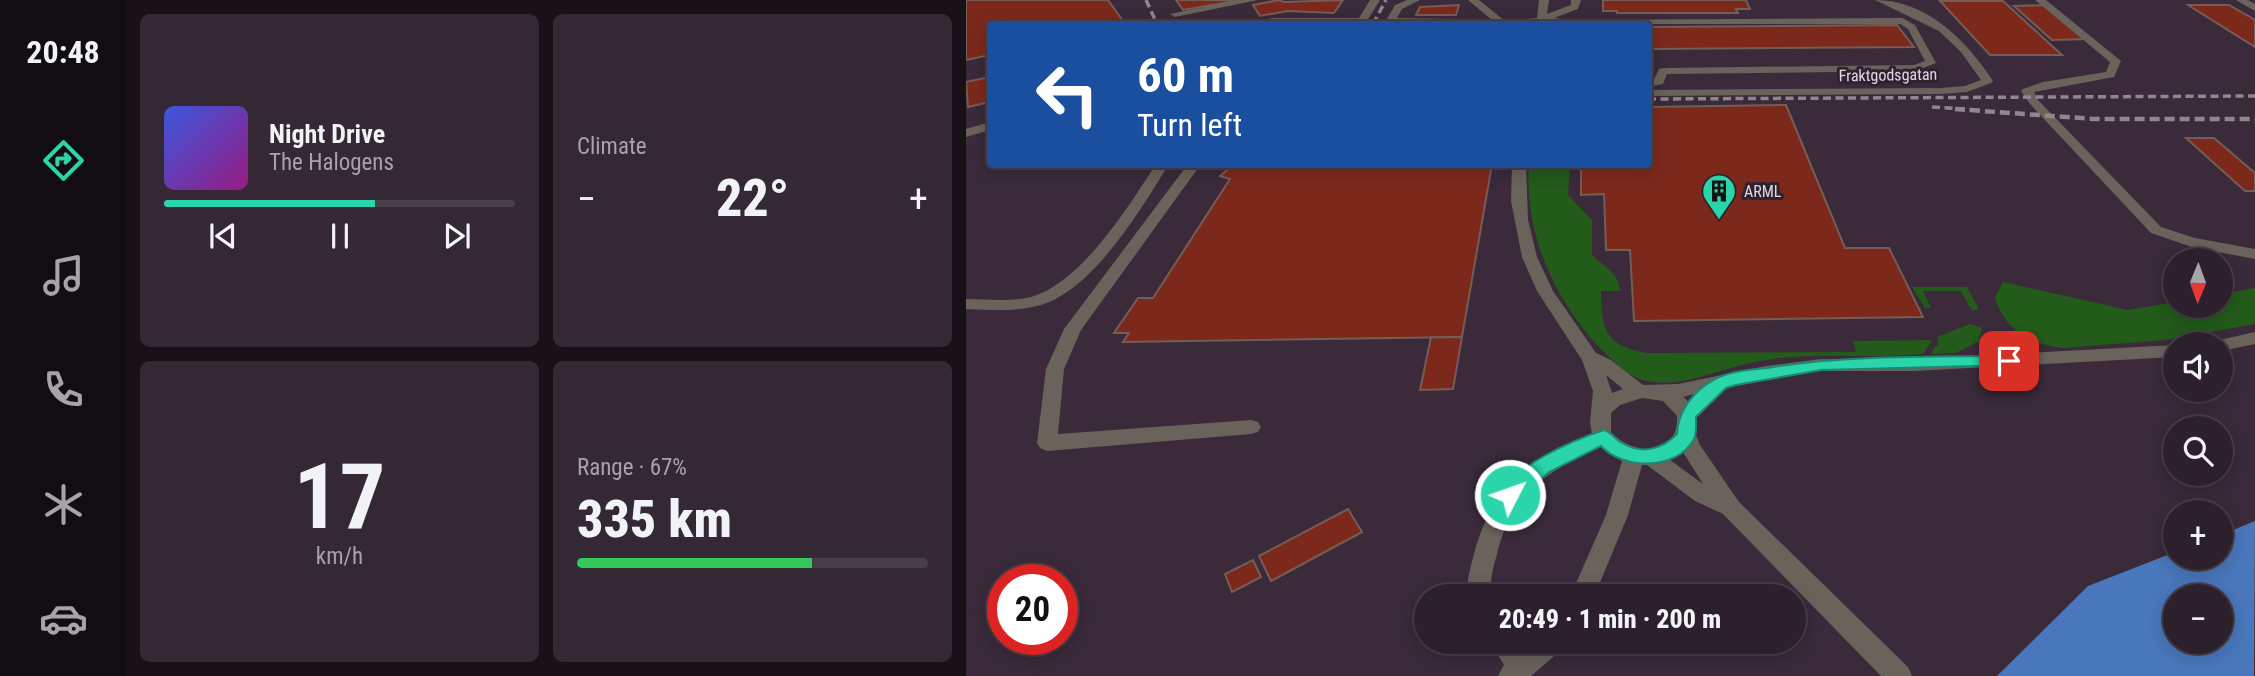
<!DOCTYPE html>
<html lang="en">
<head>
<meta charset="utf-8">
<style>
	:root { --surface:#2c202c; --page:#342834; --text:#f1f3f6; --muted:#a6a3a9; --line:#483e48; --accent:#2bd5ac }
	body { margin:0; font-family:"Roboto Condensed",sans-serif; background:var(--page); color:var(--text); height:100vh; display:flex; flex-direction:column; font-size:26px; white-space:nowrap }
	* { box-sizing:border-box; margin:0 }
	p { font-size:23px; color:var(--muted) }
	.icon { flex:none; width:38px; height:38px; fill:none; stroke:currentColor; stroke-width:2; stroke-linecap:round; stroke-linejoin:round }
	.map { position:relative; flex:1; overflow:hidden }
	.sheet { display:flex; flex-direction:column; gap:14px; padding:14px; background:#181218; width:840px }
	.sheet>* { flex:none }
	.guide { position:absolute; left:21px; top:21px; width:665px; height:147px; border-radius:7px; box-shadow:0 4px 18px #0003,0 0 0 2px var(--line); background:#1a4fa0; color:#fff; overflow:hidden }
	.needle { width:46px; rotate:181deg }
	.tools { position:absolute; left:1197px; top:248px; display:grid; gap:14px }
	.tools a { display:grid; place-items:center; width:70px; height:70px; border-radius:50%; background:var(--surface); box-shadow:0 4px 18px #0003,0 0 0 2px var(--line); font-size:35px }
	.speed { position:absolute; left:21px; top:564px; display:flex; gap:14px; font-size:35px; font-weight:700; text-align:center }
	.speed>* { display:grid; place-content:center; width:91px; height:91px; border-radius:50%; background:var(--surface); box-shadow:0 4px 18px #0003,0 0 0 2px var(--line); line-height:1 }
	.speed .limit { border:10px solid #d22; background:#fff; color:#111 }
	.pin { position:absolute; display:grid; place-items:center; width:60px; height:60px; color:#fff; margin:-30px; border-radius:14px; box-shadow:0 4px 10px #0006 }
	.me { position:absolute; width:77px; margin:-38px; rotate:49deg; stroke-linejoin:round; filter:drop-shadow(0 0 5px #0008) }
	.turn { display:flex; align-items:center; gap:24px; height:147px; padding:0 35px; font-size:32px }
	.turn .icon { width:91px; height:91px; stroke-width:2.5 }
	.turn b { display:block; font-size:49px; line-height:60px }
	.big { font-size:52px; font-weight:800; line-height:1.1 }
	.sheet .tile { flex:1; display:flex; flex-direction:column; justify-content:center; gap:10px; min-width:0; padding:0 24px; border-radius:10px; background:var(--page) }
	.sheet .dial { align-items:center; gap:0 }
	.dial b { font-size:91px; line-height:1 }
	.song { display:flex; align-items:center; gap:21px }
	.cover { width:84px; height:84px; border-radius:10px; background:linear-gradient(135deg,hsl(230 70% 55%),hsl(310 70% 35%)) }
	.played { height:7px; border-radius:4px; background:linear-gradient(90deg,var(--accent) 60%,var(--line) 60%) }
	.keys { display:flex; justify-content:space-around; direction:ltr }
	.heat { display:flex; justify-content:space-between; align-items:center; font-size:38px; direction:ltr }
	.charge { height:10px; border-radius:5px; background:linear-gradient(90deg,#34c759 67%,var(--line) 0) }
	.sheet .tiles { flex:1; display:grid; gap:14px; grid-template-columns:repeat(2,1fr) }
	.trip { position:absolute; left:448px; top:584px; width:392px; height:70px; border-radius:35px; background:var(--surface); box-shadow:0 4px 18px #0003,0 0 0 2px var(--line); font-weight:800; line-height:70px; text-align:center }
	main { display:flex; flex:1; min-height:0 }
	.menu { display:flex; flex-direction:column; width:126px; justify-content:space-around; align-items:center; background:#120d12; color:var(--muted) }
	.menu .icon { width:49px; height:49px }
	.menu .current { color:var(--accent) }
	.menu b { font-size:32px; color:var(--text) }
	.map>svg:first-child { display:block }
	.green { fill:#225b1a }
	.water { fill:#4977bc; fill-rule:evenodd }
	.building { fill:#7c291c; stroke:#755c56; stroke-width:2 }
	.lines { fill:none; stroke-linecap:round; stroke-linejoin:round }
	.minor { fill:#69635b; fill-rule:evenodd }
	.rail-far1 { stroke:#928591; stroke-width:3.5; stroke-dasharray:8 4.5; stroke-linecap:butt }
	.rail { stroke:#928591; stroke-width:4.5; stroke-dasharray:10 5; stroke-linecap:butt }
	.route { fill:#2bd5ac; stroke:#1c8a70; stroke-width:2 }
	.labels { text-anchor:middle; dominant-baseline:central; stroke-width:6; stroke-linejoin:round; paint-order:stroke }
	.far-street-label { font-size:16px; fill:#e1d7e0; stroke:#2f2130 }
	.far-poi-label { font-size:16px; fill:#e1d7e0; stroke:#2f2130; text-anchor:start }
</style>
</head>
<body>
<main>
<nav class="menu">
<b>20:48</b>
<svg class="icon current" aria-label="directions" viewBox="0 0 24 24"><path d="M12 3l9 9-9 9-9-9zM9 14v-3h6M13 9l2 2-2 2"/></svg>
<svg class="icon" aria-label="music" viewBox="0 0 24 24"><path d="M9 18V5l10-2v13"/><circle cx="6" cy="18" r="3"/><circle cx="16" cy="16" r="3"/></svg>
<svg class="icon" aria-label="phone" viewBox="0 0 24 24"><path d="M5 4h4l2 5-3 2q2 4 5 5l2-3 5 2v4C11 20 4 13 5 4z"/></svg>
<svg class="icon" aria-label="climate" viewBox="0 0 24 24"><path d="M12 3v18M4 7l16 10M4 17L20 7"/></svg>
<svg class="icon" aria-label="car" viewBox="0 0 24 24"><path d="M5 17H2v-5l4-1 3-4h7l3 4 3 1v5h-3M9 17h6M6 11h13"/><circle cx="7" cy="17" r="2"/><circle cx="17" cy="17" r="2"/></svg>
</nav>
<section class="sheet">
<div class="tiles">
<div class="tile">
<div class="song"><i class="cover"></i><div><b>Night Drive</b><p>The Halogens</p></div></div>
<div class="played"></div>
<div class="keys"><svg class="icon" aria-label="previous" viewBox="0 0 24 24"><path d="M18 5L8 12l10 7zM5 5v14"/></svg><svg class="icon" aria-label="pause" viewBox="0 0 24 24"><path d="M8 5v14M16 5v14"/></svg><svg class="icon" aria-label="next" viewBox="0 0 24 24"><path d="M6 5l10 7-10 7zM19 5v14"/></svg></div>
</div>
<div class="tile"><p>Climate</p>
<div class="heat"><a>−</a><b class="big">22°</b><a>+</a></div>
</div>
<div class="tile dial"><b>17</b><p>km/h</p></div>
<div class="tile"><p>Range · 67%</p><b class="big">335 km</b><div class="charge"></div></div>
</div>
</section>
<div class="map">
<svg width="1289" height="676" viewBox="0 0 1289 676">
	<rect width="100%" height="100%" fill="#3a2a3a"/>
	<path class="green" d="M563,165H604L602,195L626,220V255C638,267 653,272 654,291H635C635,328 639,346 680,353L890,352L887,341L966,340L957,354C897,360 835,349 776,365C743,373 711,389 677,380C661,376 646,360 634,348C588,300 558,232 563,165Z
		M1037,282L1162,310L1209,302V306H1255V294L1289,288V324L1200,340L1096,348C1064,344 1039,330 1029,298Z
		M946,287H1001L1013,309L1006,311L995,291H957L965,308H959Z
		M1004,324L1016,328L1013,341L990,353L965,354L969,346H973L971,337Z"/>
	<path class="water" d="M1289,521L1288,676H1031L1122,586L1209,552V558H1255V535ZM1209,597H1255V642H1209Z"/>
	<path class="building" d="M0,0H142L159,24H24V55L0,60Z
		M210,0H275L217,10Z
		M313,0L318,2L377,0L368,13L322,11L294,16L287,5Z
		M637,0H780L784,9H770L772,13H651V11H637Z
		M974,1H1037L1096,55H1024Z
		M493,5L490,15H450L454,7Z
		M1080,5L1121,39L1086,40L1048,6Z
		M1222,5H1263L1289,20V47Z
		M931,25L948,47L682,49V27Z
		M24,77V102L2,107L0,82Z
		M820,105L879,248H923L957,317L668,321L664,250H640L638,194L615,195V164H682V107Z
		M1220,138H1248L1289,173V191H1279Z
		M526,164L496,337L157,342L163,333H148L172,298H187L264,179L254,176L268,164Z
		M465,337H496L487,389L454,390Z
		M382,509L396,532L305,581L293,556Z
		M287,560L295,577L266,592L259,574Z"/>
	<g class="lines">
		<path class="minor" d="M272,0H292L209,17L204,14Z
			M404,0H414L399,24H274L307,18H393Z
			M441,0H454L436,9L431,18L494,19L499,22L496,24H418L429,5Z
			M502,0H513L539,21L571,18L573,0H583L581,14L605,5V0H615L612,9L588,18L607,20L936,18L949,25L970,63L949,71L701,74L697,84L682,87V81L688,79L693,69L697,68L948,65L959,61L942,29L934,24H531Z
			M909,0C961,0 1001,41 1027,81L1025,83L1001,92L975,94L682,96V90L975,88L999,86L1015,80L995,52L973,31Z
			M1069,0H1080L1155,61L1148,77L1068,92L1072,100L1195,227L1229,238L1289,249V259L1226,247L1185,233L1064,104L1055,91L1057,89L1077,82L1140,72L1144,62Z
			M1270,0H1282L1289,4V11Z
			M24,122V130L0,137V129Z
			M190,164H203C175,209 128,289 75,305C50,312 25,310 0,309V299C21,299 44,302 65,297C115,283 163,206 190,164Z
			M222,164H235L115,330L98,369L92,434L285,420L292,422L295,427L292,432L285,434L81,451L74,448L71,443L80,369L98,329Z
			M546,164H560L562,220L571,257L587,291L630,353L645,360L677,385L712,384L800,366L855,359H948L1209,345V357L948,371H855L762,387L731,417L730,435L734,445L773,502L942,667L946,676H915L757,514L729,501L681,465H676L662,515L628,597H604L640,515L656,461L635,447C582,469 544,496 531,554C527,568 523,582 526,597H502C500,582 504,569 508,554C525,487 565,459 626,434L624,422L627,391L616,360L571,291L556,257L545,201ZM640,375L657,389L646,393ZM732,393L723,402L717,397ZM676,398L697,401L711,416C713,457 668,457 645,432V413L654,405ZM717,452L737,484L704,460Z
			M1289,332V344L1255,351V345H1246L1249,341Z
			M524,642H552L558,649L566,642H598L595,650L565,676H532L538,665Z"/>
		<path class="rail-far1" d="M180,0L191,24
			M407,24L420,0
			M682,99L1289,96
			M966,107L1013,110"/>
		<path class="rail" d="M989,109L1128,119H1289"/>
	</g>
	<path class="route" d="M1043,356L1052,361L1049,365L855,370L770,385L760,388L730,417C730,424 731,433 728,439C711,471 657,470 635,446L583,472L551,501H537L534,495C549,465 607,440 638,430C646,433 649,439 656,443C676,455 696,449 711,434C712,411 727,391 749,379C764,371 784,370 801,368C881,355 962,357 1043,356Z"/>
	<defs>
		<g id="building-pin" transform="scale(1.75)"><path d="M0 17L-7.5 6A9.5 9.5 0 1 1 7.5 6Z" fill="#2bd5ac" stroke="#2f2130"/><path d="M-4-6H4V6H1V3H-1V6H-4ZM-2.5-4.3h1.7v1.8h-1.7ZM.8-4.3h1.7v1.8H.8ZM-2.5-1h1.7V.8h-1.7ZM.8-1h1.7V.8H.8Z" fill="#111"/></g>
	</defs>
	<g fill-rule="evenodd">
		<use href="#building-pin" x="753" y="191"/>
	</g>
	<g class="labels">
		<g class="far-street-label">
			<text transform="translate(922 75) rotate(-1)">Fraktgodsgatan</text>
		</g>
		<g class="far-poi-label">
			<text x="778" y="191">ARML</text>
		</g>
	</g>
</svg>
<div class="tools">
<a><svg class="needle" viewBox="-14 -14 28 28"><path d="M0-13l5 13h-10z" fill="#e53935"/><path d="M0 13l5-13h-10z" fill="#a6a3a9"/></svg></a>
<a><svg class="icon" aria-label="sound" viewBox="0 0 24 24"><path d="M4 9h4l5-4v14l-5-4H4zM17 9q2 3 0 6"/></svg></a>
<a><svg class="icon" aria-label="search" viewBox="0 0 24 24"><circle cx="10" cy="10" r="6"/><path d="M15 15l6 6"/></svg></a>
<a>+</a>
<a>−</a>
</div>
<div class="speed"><div class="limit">20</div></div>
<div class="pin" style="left:1043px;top:361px;background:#d93025"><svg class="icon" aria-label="arrive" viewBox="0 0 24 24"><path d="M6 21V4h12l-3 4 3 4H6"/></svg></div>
<svg class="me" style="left:544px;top:495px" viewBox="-20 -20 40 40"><circle r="17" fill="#2bd5ac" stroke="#fff" stroke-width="3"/><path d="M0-11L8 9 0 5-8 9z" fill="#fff"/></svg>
<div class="trip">20:49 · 1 min · 200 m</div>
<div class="guide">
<div class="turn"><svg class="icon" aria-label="left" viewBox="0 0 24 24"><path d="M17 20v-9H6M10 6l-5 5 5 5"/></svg><div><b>60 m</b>Turn left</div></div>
</div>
</div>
</main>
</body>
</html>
